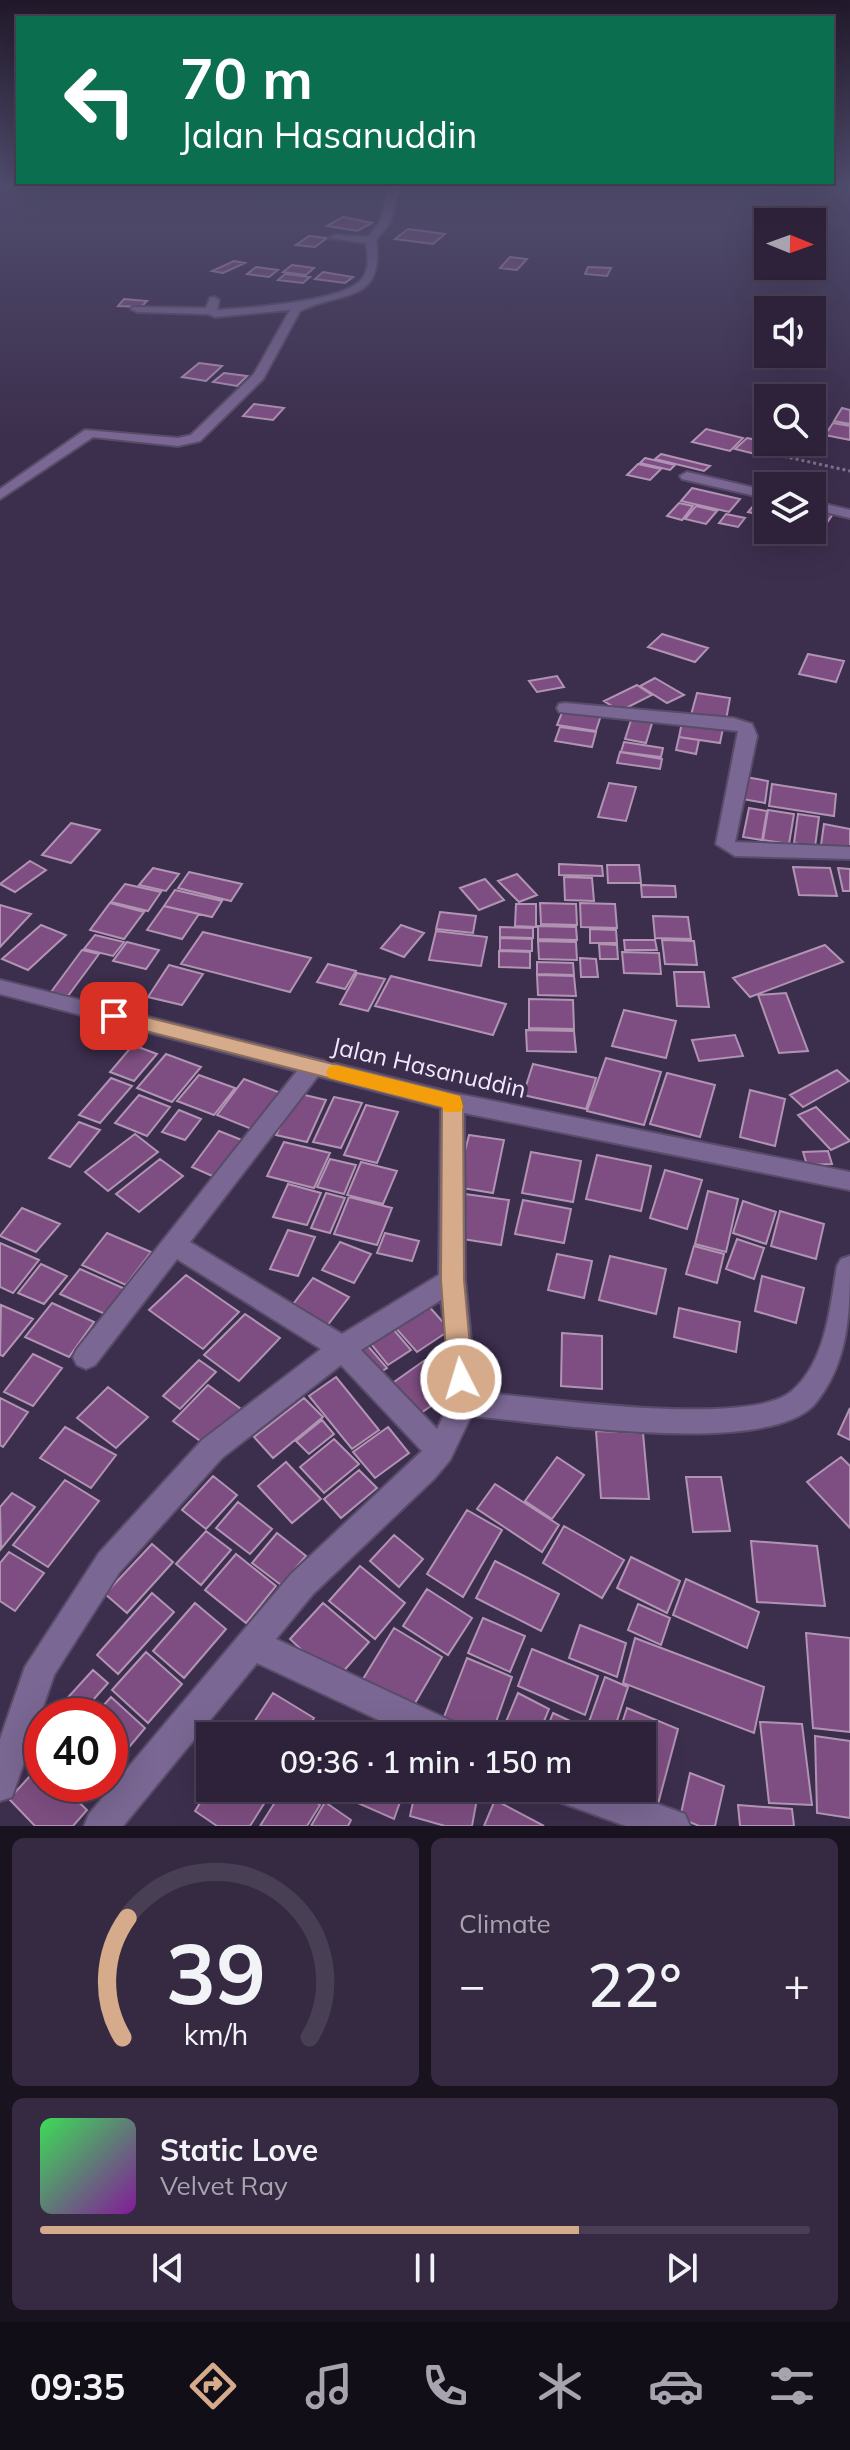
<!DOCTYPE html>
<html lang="en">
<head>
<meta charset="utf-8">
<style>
	:root { --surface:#2d223a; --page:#352a42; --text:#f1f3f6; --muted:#a7a4af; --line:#483f54; --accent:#d6ab8b }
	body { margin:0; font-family:Mulish,sans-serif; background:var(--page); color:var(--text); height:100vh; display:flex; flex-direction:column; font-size:30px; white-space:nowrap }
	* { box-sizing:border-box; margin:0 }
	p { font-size:26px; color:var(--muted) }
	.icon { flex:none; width:44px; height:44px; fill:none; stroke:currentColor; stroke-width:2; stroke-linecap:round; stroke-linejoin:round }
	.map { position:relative; height:1826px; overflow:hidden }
	.drawer { display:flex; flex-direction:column; gap:12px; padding:12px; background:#191320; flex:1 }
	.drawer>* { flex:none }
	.top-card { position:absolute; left:16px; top:16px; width:818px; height:168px; border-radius:0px; box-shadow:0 8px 32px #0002,0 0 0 2px var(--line); background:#0b6e4f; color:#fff; overflow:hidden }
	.needle { width:52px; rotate:91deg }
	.controls { position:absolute; left:754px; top:208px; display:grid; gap:16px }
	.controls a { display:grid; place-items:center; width:72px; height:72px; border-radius:0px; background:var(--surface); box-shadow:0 8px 32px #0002,0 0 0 2px var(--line); font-size:40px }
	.speed { position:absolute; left:24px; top:1698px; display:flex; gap:16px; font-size:40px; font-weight:700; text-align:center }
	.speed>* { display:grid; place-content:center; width:104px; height:104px; border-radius:50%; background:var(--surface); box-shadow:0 8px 32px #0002,0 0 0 2px var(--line); line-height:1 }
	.speed .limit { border:12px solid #d22; background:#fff; color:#111 }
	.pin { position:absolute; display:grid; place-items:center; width:68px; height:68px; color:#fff; margin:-34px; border-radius:16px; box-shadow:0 4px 12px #0006 }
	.me { position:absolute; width:88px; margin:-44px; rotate:355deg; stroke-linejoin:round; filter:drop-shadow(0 0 6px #0008) }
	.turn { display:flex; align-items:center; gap:28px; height:168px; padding:0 32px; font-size:36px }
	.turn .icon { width:104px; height:104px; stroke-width:2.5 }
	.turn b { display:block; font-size:56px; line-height:68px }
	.big { font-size:60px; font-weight:600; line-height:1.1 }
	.drawer .tile { flex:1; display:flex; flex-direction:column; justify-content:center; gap:12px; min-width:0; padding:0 28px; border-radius:12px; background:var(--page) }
	.drawer .dial { align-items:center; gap:0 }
	.dial svg { height:208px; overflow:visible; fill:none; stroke:var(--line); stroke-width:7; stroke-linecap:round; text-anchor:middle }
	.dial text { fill:var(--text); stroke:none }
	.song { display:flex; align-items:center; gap:24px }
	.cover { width:96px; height:96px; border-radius:12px; background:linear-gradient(135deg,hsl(130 70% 55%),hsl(290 70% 35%)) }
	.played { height:8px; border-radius:4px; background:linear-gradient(90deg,var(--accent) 70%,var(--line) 70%) }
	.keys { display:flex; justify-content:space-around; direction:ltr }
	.heat { display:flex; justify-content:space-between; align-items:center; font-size:44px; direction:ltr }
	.drawer .tiles { flex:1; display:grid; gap:12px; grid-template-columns:1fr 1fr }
	.tile:last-child { grid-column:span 2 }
	.trip { position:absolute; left:196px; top:1722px; width:460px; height:80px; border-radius:0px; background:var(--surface); box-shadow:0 8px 32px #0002,0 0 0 2px var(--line); font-weight:600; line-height:80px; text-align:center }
	.dock { display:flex; height:128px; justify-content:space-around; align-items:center; background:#120e17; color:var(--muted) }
	.dock .icon { width:56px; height:56px }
	.dock .selected { color:var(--accent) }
	.dock b { font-size:36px; color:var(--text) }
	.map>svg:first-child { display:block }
	.building { fill:#7e4e82; stroke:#b193b3; stroke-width:2 }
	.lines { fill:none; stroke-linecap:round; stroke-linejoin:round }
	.minor-casing { stroke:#594c69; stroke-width:4 }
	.path { stroke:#80748f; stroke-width:3; stroke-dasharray:3 3; stroke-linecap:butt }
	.minor { fill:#7a6793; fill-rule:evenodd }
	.route { fill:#d6ab8b; stroke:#8b6f5a; stroke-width:2 }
	.slow { fill:#f59e0b }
	.labels { text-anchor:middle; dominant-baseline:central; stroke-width:8; stroke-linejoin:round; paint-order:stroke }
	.street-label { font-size:24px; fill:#f0e8fc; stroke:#3c2e4d }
</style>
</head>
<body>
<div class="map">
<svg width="850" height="1826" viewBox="0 0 850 1826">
	<rect width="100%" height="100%" fill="#3c2e4d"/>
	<path class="building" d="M343,217L372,223L357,231L327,226Z
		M408,229L445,234L433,244L395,239Z
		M309,236L327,238L315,247L296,245Z
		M510,257L527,259L517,270L500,268Z
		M234,261L245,263L223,273L212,271Z
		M292,265L314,268L306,275L283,272Z
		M256,267L278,270L269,277L247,274Z
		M588,267L611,268L607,276L585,274Z
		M323,272L353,277L345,283L315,279Z
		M285,274L310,277L303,283L278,280Z
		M124,299L147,301L141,307L118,306Z
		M199,363L222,366L206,381L182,377Z
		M224,373L247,376L237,386L213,382Z
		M254,404L284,408L273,420L243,416Z
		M842,408L850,410V424L834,421Z
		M833,423L850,426V440L825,435Z
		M706,429L743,438L730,451L692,442Z
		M747,438L767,442L755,454L735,449Z
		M661,454L710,466L704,471L655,459Z
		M645,458L675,465L670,470L640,463Z
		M638,464L661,469L650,480L627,475Z
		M692,488L740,499L729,512L681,501Z
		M761,497L768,498L767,516L748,512Z
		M679,503L693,506L682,520L667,516Z
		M696,506L717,511L706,524L685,519Z
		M817,511L833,514L822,530L812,528V517Z
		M726,514L745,518L738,527L719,523Z
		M662,634L708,648L695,662L648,647Z
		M808,654L844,661L836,682L799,674Z
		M557,676L564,687L537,692L529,681Z
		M655,678L684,695L667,703L640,686Z
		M637,685L652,695L620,711L604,701Z
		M697,693L730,698L726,720L691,715Z
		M563,710L601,715L596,731L557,725Z
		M632,717L653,720L646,743L625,739Z
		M682,722L723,728L720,743L679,737Z
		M560,727L596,732L592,747L555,741Z
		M679,737L699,740L696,754L676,750Z
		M624,742L663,748L661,757L621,752Z
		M620,752L662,759L660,769L617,763Z
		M746,777L768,781L765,803L742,799Z
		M609,783L636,787L626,821L598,817Z
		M772,784L836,794L834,816L769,806Z
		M749,808L767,811L762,840L743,837Z
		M768,810L794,814L789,844L763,840Z
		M798,814L819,817L815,847L794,843Z
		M71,823L100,830L71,863L42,855Z
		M824,824L850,829V849L821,845Z
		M30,861L46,870L15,892L0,884Z
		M559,864L602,866L603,876L559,875Z
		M607,865H639L641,883H608Z
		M793,867L830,868L837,896L799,895Z
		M153,868L179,874L166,891L139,885Z
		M838,868L850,869V891H843Z
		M189,872L242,884L231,901L178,888Z
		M517,874L537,895L519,902L498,881Z
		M564,877L592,878L594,901L565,900Z
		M485,879L504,900L479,910L460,888Z
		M125,884L161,892L148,911L111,902Z
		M641,885L675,886L676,897H642Z
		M175,890L222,901L212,917L164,906Z
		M110,903L144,912L124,939L90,930Z
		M540,903L576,904L577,925L541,924Z
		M580,903L615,904L617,928L581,927Z
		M516,904H536V927L515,926Z
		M0,905L31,914L0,947Z
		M164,906L199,914L182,939L147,930Z
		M440,912L476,916L473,933L436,929Z
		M653,916L688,917L691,939L655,938Z
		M41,925L66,935L28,970L2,959Z
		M401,925L424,933L404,957L381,948Z
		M538,926L576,927L577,940L538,939Z
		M500,927L533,928V938L500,937Z
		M590,929L616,930L617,943H590Z
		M436,931L487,937L481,966L429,960Z
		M203,932L311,958L290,992L181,964Z
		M95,935L124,942L113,956L84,949Z
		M500,938L532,939V951L500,950Z
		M624,940H655L657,950H625Z
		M662,940L694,941L697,965L665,964Z
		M538,941L576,942L577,960L539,959Z
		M127,942L159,950L146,969L113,961Z
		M599,944L617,945L618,959H600Z
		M825,945L843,962L750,997L733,978Z
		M82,950L99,954L68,996L51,992Z
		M499,951L530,952V968L499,967Z
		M622,952L659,953L661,974L624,973Z
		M580,958L596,959L598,977H581Z
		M537,962L573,963L574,975L537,974Z
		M328,964L356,971L345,989L317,982Z
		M169,965L203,974L182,1005L148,997Z
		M674,972H704L709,1007L677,1006Z
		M357,973L385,979L368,1011L340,1004Z
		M537,975L574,976L576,996L538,995Z
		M391,976L506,1004L493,1035L375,1006Z
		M786,993L808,1051L779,1053L758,995Z
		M529,999L573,1000L574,1029L529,1028Z
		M624,1010L676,1021L666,1058L612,1046Z
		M526,1030L574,1031L576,1052L527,1051Z
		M735,1035L743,1056L699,1061L692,1040Z
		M133,1045L157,1054L134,1081L110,1072Z
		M166,1054L201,1067L172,1102L137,1088Z
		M606,1058L661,1072L644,1125L587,1111Z
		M533,1064L596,1078L586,1109L523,1095Z
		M837,1070L849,1081L803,1107L790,1095Z
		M667,1073L715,1085L700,1137L650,1124Z
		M199,1075L235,1088L214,1115L177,1101Z
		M111,1078L132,1086L100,1123L79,1115Z
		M244,1079L286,1095L259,1132L217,1115Z
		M750,1090L785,1099L775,1146L740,1137Z
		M296,1093L326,1100L307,1142L276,1135Z
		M139,1095L170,1107L147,1136L115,1123Z
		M334,1097L362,1103L341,1148L313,1142Z
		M366,1105L398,1112L377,1163L344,1155Z
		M816,1107L850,1141L831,1150L798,1115Z
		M179,1110L201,1119L185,1140L162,1132Z
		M79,1122L100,1130L70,1167L49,1158Z
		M219,1131L247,1142L219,1179L192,1167Z
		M135,1134L158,1152L108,1191L85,1172Z
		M469,1135L504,1140L493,1193L456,1187Z
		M284,1142L330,1153L314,1188L267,1176Z
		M828,1151L832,1164L807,1165L803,1152Z
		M531,1152L581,1161L573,1202L522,1193Z
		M597,1155L651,1166L641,1211L586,1199Z
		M160,1159L183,1176L139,1212L116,1194Z
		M330,1159L356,1165L344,1194L317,1187Z
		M361,1162L397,1171L383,1204L347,1195Z
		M665,1170L702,1180L687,1229L650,1218Z
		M288,1184L321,1193L307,1225L273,1217Z
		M708,1191L738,1199L726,1252L695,1244Z
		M326,1193L345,1198L330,1233L311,1228Z
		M465,1194L509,1200L501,1245L456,1238Z
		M349,1197L392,1208L377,1245L334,1234Z
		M523,1200L571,1209L564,1243L515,1234Z
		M743,1201L776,1212L766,1244L733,1233Z
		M22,1208L60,1224L36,1252L0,1236Z
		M780,1211L824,1224L816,1259L771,1246Z
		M288,1230L315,1237L298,1276L270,1269Z
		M107,1233L151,1252L126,1285L82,1265Z
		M385,1233L419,1241L412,1261L377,1253Z
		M737,1239L764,1248L754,1279L726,1269Z
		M340,1242L371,1254L354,1283L322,1270Z
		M0,1243L39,1260L13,1293L0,1287Z
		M694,1246L724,1254L717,1283L686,1274Z
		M557,1254L592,1261L584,1298L548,1290Z
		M610,1256L666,1269L656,1314L599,1300Z
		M41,1264L67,1276L44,1304L18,1293Z
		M80,1269L125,1289L105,1314L60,1294Z
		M186,1275L239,1312L203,1349L149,1310Z
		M762,1276L804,1288L796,1323L755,1311Z
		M313,1278L349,1297L327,1326L291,1307Z
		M52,1303L94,1322L69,1357L25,1337Z
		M426,1303L450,1330L417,1352L393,1325Z
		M1,1305L33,1319L3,1356L0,1355Z
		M679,1308L740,1322L736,1352L674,1337Z
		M245,1314L280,1338L239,1381L204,1355Z
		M393,1329L411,1350L388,1365L371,1344Z
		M562,1333L602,1336V1389L561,1386Z
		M367,1345L387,1368L373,1377L354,1353Z
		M33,1354L62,1368L33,1406L4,1392Z
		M199,1360L216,1372L180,1409L163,1396Z
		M425,1360L452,1391L414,1418L387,1387Z
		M336,1377L379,1430L352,1449L309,1396Z
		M208,1385L241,1409L207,1446L173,1421Z
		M108,1387L148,1417L116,1448L77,1418Z
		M0,1398L28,1412L3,1447L0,1445Z
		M304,1398L323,1417L273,1458L254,1437Z
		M850,1408V1440L838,1434Z
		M322,1420L334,1434L309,1454L296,1441Z
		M65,1427L116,1455L91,1488L40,1458Z
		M388,1427L409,1453L375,1478L353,1452Z
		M596,1431L643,1433L649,1499L601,1498Z
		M334,1439L359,1464L324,1493L300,1467Z
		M557,1457L584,1475L552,1519L525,1501Z
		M841,1457L850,1466V1528L807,1482Z
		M286,1462L321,1499L292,1523L258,1486Z
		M359,1470L377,1488L341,1518L324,1499Z
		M213,1476L237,1495L206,1529L182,1510Z
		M686,1477H721L730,1531L693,1532Z
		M65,1480L99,1501L48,1567L13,1545Z
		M495,1484L559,1525L542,1552L477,1509Z
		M12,1493L35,1507L1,1549L0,1507Z
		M238,1502L272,1529L250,1554L216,1528Z
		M467,1510L502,1530L463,1597L427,1574Z
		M564,1526L624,1560L602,1598L543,1563Z
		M206,1531L231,1550L201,1585L176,1564Z
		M277,1533L306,1556L281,1585L252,1563Z
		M394,1535L423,1559L399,1587L370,1561Z
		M751,1541L817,1546L825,1606L757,1602Z
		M152,1544L173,1562L127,1613L105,1594Z
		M9,1552L44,1573L15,1611L0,1601V1563Z
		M236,1554L276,1586L246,1623L205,1590Z
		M631,1557L680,1581L667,1613L617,1588Z
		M495,1561L559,1594L541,1631L476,1598Z
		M360,1566L405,1603L375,1639L329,1601Z
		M686,1579L759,1612L747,1648L673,1615Z
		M427,1589L472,1618L448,1655L403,1626Z
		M152,1593L174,1612L118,1674L97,1655Z
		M195,1603L226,1629L184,1678L153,1651Z
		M323,1603L369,1642L335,1681L290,1639Z
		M638,1604L670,1618L661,1645L628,1630Z
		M483,1618L525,1636L510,1672L468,1653Z
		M580,1625L626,1643L617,1677L569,1658Z
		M394,1628L442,1657L408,1715L360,1684Z
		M806,1633L850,1638V1732L813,1728Z
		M635,1638L764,1687L754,1733L623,1683Z
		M532,1649L598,1676L585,1715L518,1686Z
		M146,1652L182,1684L148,1723L112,1690Z
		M467,1658L512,1677L491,1736H473L442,1722Z
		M93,1670L108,1683L79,1716H51Z
		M605,1677L628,1687L612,1736H584Z
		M273,1693L314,1718L303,1736H245Z
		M518,1693L549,1709L538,1736H500Z
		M111,1697L145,1728L110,1770V1716H94Z
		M627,1708L678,1729L654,1819L603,1788H642V1736H618Z
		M553,1713L579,1725L575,1736H544Z
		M319,1722L341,1736H311Z
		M760,1722L802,1724L812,1805L769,1803Z
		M42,1726V1759L26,1744Z
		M815,1736L850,1741V1818L817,1813Z
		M40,1765L42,1784H60L87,1810L73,1826H35L9,1799Z
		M690,1773L724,1786L715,1826H699L680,1818Z
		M210,1787L251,1788L267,1799L250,1826H217L195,1811Z
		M284,1788H296L320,1805L307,1826H260Z
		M337,1788H405L394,1819L335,1793Z
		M416,1788H479L472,1826H445L410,1816Z
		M495,1800L544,1826H484Z
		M325,1802L351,1820L348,1826H311Z
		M738,1805L792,1809L794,1826H740Z"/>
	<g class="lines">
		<g class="minor-casing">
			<path id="minor" d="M390,184H400L390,223L376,240C384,304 343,290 300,311L263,379L200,441L178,446L93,437L0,499V489L85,430L178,438L191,435L254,374L290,310L215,317L208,314L137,312L131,309L133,307L206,308L210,298L214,297L219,300L217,310C247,308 345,302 362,279C370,269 368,255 366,243L329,238L334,235L368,237L380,222Z
				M687,472L768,491V499L682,479L680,476Z
				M812,501L850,510V518L812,509Z
				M565,703L733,718L752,724L757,736L735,842L850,847V859L735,856L716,844L738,731L559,712L557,708L559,704Z
				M0,980L453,1093L850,1172V1190L464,1113L465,1279L476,1392C537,1397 748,1429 792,1391C826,1361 830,1308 837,1266L841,1259L850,1256C850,1310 850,1362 814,1405C763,1458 543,1422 471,1416L450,1460L434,1479L313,1594L276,1639L460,1725L465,1736H413L257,1663L123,1826H84L89,1814L291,1574L422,1451L341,1365L222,1458L119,1573L54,1675L12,1797L0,1801V1739L25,1667L99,1553L202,1440L321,1349L177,1259L95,1365L86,1369L77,1365L73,1357L77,1349L297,1071L0,994ZM318,1076L441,1108L439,1275L342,1334L190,1242ZM441,1300C446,1341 459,1391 437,1429L361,1350Z
				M550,1788H613L685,1814L690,1826H626L554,1800Z"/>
		</g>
		<path class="path" d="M778,455L850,471"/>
		<use href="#minor" class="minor"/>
	</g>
	<linearGradient id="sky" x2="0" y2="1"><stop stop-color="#21192a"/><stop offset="0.42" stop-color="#504c6d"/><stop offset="1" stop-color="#504c6d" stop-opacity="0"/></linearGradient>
	<rect width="850" height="440" fill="url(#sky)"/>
	<path class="route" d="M114,1009L460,1096L463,1102L464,1280L473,1379L469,1387L461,1390L452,1387L448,1379L441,1280L442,1107L107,1021L104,1016L107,1011Z"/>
	<path class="slow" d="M336,1065L460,1096L463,1107L460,1112H445L442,1107L329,1078L326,1072L329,1067Z"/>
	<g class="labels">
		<g class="street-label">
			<text transform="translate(429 1067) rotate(13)">Jalan Hasanuddin</text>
		</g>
	</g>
</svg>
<div class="controls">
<a><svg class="needle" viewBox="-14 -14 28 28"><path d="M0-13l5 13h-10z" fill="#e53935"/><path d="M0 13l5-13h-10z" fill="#a7a4af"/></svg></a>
<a><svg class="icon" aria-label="sound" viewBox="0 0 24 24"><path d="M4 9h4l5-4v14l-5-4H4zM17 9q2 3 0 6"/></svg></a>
<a><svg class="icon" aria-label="search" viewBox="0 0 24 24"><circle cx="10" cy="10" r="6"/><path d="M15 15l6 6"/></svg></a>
<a><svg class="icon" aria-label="layers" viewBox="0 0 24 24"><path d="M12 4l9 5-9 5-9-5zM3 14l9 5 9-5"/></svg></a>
</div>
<div class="speed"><div class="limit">40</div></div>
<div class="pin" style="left:114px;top:1016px;background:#d93025"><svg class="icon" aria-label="arrive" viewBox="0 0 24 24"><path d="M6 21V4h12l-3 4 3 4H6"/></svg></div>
<svg class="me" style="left:461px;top:1379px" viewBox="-20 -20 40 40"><circle r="17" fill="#d6ab8b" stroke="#fff" stroke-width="3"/><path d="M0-11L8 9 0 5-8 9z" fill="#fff"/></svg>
<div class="trip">09:36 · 1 min · 150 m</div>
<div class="top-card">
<div class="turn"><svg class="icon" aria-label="left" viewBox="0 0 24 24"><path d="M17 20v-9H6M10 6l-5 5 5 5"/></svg><div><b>70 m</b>Jalan Hasanuddin</div></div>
</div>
</div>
<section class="drawer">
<div class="tiles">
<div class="tile dial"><svg viewBox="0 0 100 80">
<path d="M14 69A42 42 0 1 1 86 69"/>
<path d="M14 69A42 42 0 0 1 16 23" stroke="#d6ab8b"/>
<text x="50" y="56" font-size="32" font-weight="700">39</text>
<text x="50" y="72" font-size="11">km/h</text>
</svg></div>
<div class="tile"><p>Climate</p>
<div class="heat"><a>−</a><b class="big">22°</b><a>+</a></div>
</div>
<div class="tile">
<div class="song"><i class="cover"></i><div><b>Static Love</b><p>Velvet Ray</p></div></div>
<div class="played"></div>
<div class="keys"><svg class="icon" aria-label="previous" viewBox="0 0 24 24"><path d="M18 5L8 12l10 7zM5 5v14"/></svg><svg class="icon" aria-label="pause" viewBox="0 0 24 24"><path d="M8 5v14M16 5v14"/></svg><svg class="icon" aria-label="next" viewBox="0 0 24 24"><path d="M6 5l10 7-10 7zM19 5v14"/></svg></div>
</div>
</div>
</section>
<nav class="dock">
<b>09:35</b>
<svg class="icon selected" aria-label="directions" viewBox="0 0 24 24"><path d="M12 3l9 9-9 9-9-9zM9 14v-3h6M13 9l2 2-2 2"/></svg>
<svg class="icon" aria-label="music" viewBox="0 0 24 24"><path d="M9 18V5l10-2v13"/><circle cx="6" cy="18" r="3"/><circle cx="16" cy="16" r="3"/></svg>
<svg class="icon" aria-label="phone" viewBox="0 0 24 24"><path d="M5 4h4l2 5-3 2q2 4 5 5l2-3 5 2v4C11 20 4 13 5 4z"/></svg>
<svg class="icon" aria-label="climate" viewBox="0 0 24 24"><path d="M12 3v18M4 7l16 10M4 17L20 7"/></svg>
<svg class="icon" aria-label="car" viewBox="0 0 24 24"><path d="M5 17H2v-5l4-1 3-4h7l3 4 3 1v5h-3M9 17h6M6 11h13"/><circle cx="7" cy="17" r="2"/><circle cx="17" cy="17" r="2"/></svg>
<svg class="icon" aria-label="filters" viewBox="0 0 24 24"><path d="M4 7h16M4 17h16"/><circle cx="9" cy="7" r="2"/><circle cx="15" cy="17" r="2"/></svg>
</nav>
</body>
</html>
